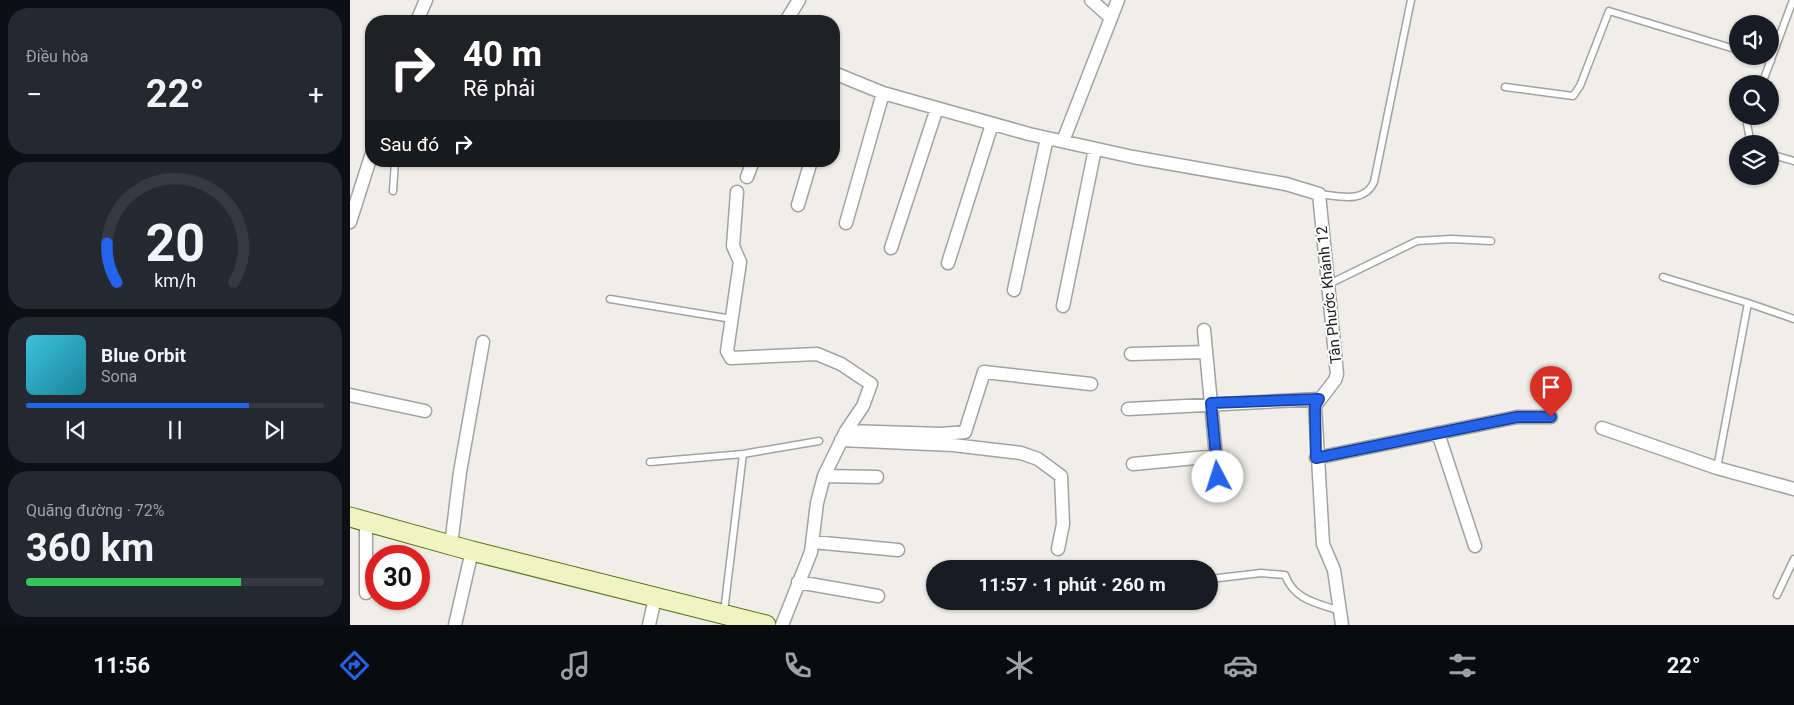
<!DOCTYPE html>
<html lang="vi">
<head>
<meta charset="utf-8">
<style>
	:root { --surface:#171b24; --page:#242831; --text:#f1f3f6; --muted:#9ea1a6; --line:#363941; --accent:#2563eb }
	body { margin:0; font-family:Roboto,sans-serif; background:var(--page); color:var(--text); height:100vh; display:flex; flex-direction:column; font-size:19px; white-space:nowrap }
	* { box-sizing:border-box; margin:0 }
	p { font-size:16px; color:var(--muted) }
	.icon { flex:none; width:28px; height:28px; fill:none; stroke:currentColor; stroke-width:2; stroke-linecap:round; stroke-linejoin:round }
	.map { position:relative; flex:1; overflow:hidden }
	.drawer { display:flex; flex-direction:column; gap:8px; padding:8px; background:#0d0f14; width:350px }
	.drawer>* { flex:none }
	.banner { position:absolute; left:15px; top:15px; width:475px; height:152px; border-radius:20px; box-shadow:0 1px 4px #0004; background:#202124; color:#fff; overflow:hidden }
	.buttons { position:absolute; left:1379px; top:15px; display:grid; gap:10px }
	.buttons a { display:grid; place-items:center; width:50px; height:50px; border-radius:50%; background:var(--surface); box-shadow:0 1px 4px #0004; font-size:25px }
	.speed { position:absolute; left:15px; top:545px; display:flex; gap:10px; font-size:25px; font-weight:700; text-align:center }
	.speed>* { display:grid; place-content:center; width:65px; height:65px; border-radius:50%; background:var(--surface); box-shadow:0 1px 4px #0004; line-height:1 }
	.speed .limit { border:8px solid #d22; background:#fff; color:#111 }
	.pin { position:absolute; display:grid; place-items:center; width:42px; height:42px; color:#fff; margin:-51px -21px; border-radius:50% 50% 50% 0; rotate:-45deg; box-shadow:0 0 5px #0007 }
	.pin .icon { rotate:45deg }
	.me { position:absolute; width:55px; margin:-28px; rotate:355deg; stroke-linejoin:round; filter:drop-shadow(0 0 4px #0008) }
	.turn { display:flex; align-items:center; gap:18px; height:105px; padding:0 15px; font-size:22px }
	.turn .icon { width:65px; height:65px; stroke-width:2.5 }
	.turn b { display:block; font-size:35px; line-height:42px }
	.then { display:flex; align-items:center; height:48px; padding:0 15px; background:#0003; gap:10px; font-size:19px }
	.big { font-size:38px; font-weight:700; line-height:1.1 }
	.drawer .card { flex:1; display:flex; flex-direction:column; justify-content:center; gap:8px; min-width:0; padding:0 18px; border-radius:20px; background:var(--page) }
	.drawer .dial { align-items:center; gap:0 }
	.dial svg { height:130px; overflow:visible; fill:none; stroke:var(--line); stroke-width:7; stroke-linecap:round; text-anchor:middle }
	.dial text { fill:var(--text); stroke:none }
	.song { display:flex; align-items:center; gap:15px }
	.cover { width:60px; height:60px; border-radius:8px; background:linear-gradient(135deg,hsl(190 70% 55%),hsl(190 70% 35%)) }
	.played { height:5px; border-radius:2px; background:linear-gradient(90deg,var(--accent) 75%,var(--line) 75%) }
	.keys { display:flex; justify-content:space-around; direction:ltr }
	.heat { display:flex; justify-content:space-between; align-items:center; font-size:28px; direction:ltr }
	.charge { height:8px; border-radius:4px; background:linear-gradient(90deg,#34c759 72%,var(--line) 0) }
	.trip { position:absolute; left:576px; top:560px; width:292px; height:50px; border-radius:25px; background:var(--surface); box-shadow:0 1px 4px #0004; font-weight:700; line-height:50px; text-align:center }
	.tabs { display:flex; height:80px; justify-content:space-around; align-items:center; background:#090b0e; color:var(--muted) }
	.tabs .icon { width:35px; height:35px }
	.tabs .selected { color:var(--accent) }
	.tabs b { font-size:22px; color:var(--text) }
	main { display:flex; flex:1; min-height:0 }
	.map>svg:first-child { display:block }
	.lines { fill:none; stroke-linecap:round; stroke-linejoin:round }
	.service-casing { stroke:#a2a2a2; stroke-width:9 }
	.minor-casing { stroke:#a2a2a2; stroke-width:15 }
	.secondary-casing { stroke:#5e700f; stroke-width:21 }
	.service { stroke:#fff; stroke-width:6 }
	.minor { stroke:#fff; stroke-width:12 }
	.secondary { stroke:#eef4c2; stroke-width:19 }
	.route-casing { stroke:#184099; stroke-width:12 }
	.route { stroke:#2563eb; stroke-width:9 }
	.labels { text-anchor:middle; dominant-baseline:central; stroke-width:4; stroke-linejoin:round; paint-order:stroke }
	.street-label { font-size:15px; fill:#212121; stroke:#fff }
</style>
</head>
<body>
<main>
<section class="drawer">
<div class="card"><p>Điều hòa</p>
<div class="heat"><a>−</a><b class="big">22°</b><a>+</a></div>
</div>
<div class="card dial"><svg viewBox="0 0 100 80">
<path d="M14 69A42 42 0 1 1 86 69"/>
<path d="M14 69A42 42 0 0 1 8 45" stroke="#2563eb"/>
<text x="50" y="56" font-size="32" font-weight="700">20</text>
<text x="50" y="72" font-size="11">km/h</text>
</svg></div>
<div class="card">
<div class="song"><i class="cover"></i><div><b>Blue Orbit</b><p>Sona</p></div></div>
<div class="played"></div>
<div class="keys"><svg class="icon" aria-label="previous" viewBox="0 0 24 24"><path d="M18 5L8 12l10 7zM5 5v14"/></svg><svg class="icon" aria-label="pause" viewBox="0 0 24 24"><path d="M8 5v14M16 5v14"/></svg><svg class="icon" aria-label="next" viewBox="0 0 24 24"><path d="M6 5l10 7-10 7zM19 5v14"/></svg></div>
</div>
<div class="card"><p>Quãng đường · 72%</p><b class="big">360 km</b><div class="charge"></div></div>
</section>
<div class="map">
<svg width="1444" height="625" viewBox="0 0 1444 625">
	<rect width="100%" height="100%" fill="#f0eee8"/>
	<g class="lines">
		<g class="service-casing">
			<path id="service" d="M1406,56L1421,61
				M1412,84L1443,0
				M1155,87L1223,96L1230,86L1259,11L1388,50
				M1400,116L1397,124L1401,144
				M1420,154L1444,161
				M43,191L45,161
				M969,194C989,196 1014,204 1024,182L1061,0
				M1313,277L1398,303L1367,468
				M977,285L1067,241L1101,239L1141,241
				M260,299L382,319
				M1398,303L1444,319
				M300,462L393,454L469,441
				M860,579L911,573L935,575C944,600 967,603 990,611
				M1427,595L1444,559
				M374,612L393,454"/>
		</g>
		<g class="minor-casing">
			<path id="minor" d="M741,0L760,17
				M67,21L76,0
				M436,21L449,0
				M484,73L533,93L679,134L783,157L936,184L969,194L987,374L985,380L965,406L973,544L984,570L992,625
				M713,141L768,0
				M397,177L403,161
				M387,192L383,246L390,262L377,351L381,358L467,354L491,364L521,384L513,406L496,431L474,476L467,503L461,552L432,625
				M448,205L461,161
				M0,222L21,156
				M496,223L533,93
				M541,248L587,108
				M598,263L642,124
				M664,290L697,138
				M713,306L745,149
				M854,330L868,477
				M781,354L856,352
				M0,395L75,411
				M778,409L969,399
				M1252,428L1367,468L1444,489
				M496,431L592,434L615,432L634,372L741,384
				M1088,433L1125,546
				M491,440L603,445L671,453L688,459L711,476L713,524L708,549
				M966,458L1167,417H1201
				M783,464L867,456
				M474,476L527,477
				M463,542L548,550
				M101,545L110,472L133,342
				M448,582L528,596
				M16,593V521
				M105,625L122,551
				M299,625L305,598"/>
		</g>
		<g class="secondary-casing">
			<path id="secondary" d="M0,517L122,551L416,625"/>
		</g>
		<use href="#service" class="service"/>
		<use href="#minor" class="minor"/>
		<use href="#secondary" class="secondary"/>
	</g>
	<g class="lines">
		<g class="route-casing">
			<path id="route" d="M868,477L861,403L969,399L965,406L966,458L1167,417H1201"/>
		</g>
		<use href="#route" class="route"/>
	</g>
	<g class="labels">
		<g class="street-label">
			<text transform="translate(979 295) rotate(-96)">Tân Phước Khánh 12</text>
		</g>
	</g>
</svg>
<div class="buttons">
<a><svg class="icon" aria-label="sound" viewBox="0 0 24 24"><path d="M4 9h4l5-4v14l-5-4H4zM17 9q2 3 0 6"/></svg></a>
<a><svg class="icon" aria-label="search" viewBox="0 0 24 24"><circle cx="10" cy="10" r="6"/><path d="M15 15l6 6"/></svg></a>
<a><svg class="icon" aria-label="layers" viewBox="0 0 24 24"><path d="M12 4l9 5-9 5-9-5zM3 14l9 5 9-5"/></svg></a>
</div>
<div class="speed"><div class="limit">30</div></div>
<div class="pin" style="left:1201px;top:417px;background:#d93025"><svg class="icon" aria-label="arrive" viewBox="0 0 24 24"><path d="M6 21V4h12l-3 4 3 4H6"/></svg></div>
<svg class="me" style="left:868px;top:477px" viewBox="-20 -20 40 40"><circle r="19" fill="#fff"/><path d="M0-13L10 11 0 6-10 11z" fill="#2563eb"/></svg>
<div class="trip">11:57 · 1 phút · 260 m</div>
<div class="banner">
<div class="turn"><svg class="icon" aria-label="right" viewBox="0 0 24 24"><path d="M7 20v-9h11M14 6l5 5-5 5"/></svg><div><b>40 m</b>Rẽ phải</div></div>
<div class="then">Sau đó<svg class="icon" aria-label="right" viewBox="0 0 24 24"><path d="M7 20v-9h11M14 6l5 5-5 5"/></svg></div>
</div>
</div>
</main>
<nav class="tabs">
<b>11:56</b>
<svg class="icon selected" aria-label="directions" viewBox="0 0 24 24"><path d="M12 3l9 9-9 9-9-9zM9 14v-3h6M13 9l2 2-2 2"/></svg>
<svg class="icon" aria-label="music" viewBox="0 0 24 24"><path d="M9 18V5l10-2v13"/><circle cx="6" cy="18" r="3"/><circle cx="16" cy="16" r="3"/></svg>
<svg class="icon" aria-label="phone" viewBox="0 0 24 24"><path d="M5 4h4l2 5-3 2q2 4 5 5l2-3 5 2v4C11 20 4 13 5 4z"/></svg>
<svg class="icon" aria-label="climate" viewBox="0 0 24 24"><path d="M12 3v18M4 7l16 10M4 17L20 7"/></svg>
<svg class="icon" aria-label="car" viewBox="0 0 24 24"><path d="M5 17H2v-5l4-1 3-4h7l3 4 3 1v5h-3M9 17h6M6 11h13"/><circle cx="7" cy="17" r="2"/><circle cx="17" cy="17" r="2"/></svg>
<svg class="icon" aria-label="filters" viewBox="0 0 24 24"><path d="M4 7h16M4 17h16"/><circle cx="9" cy="7" r="2"/><circle cx="15" cy="17" r="2"/></svg>
<b>22°</b>
</nav>
</body>
</html>
